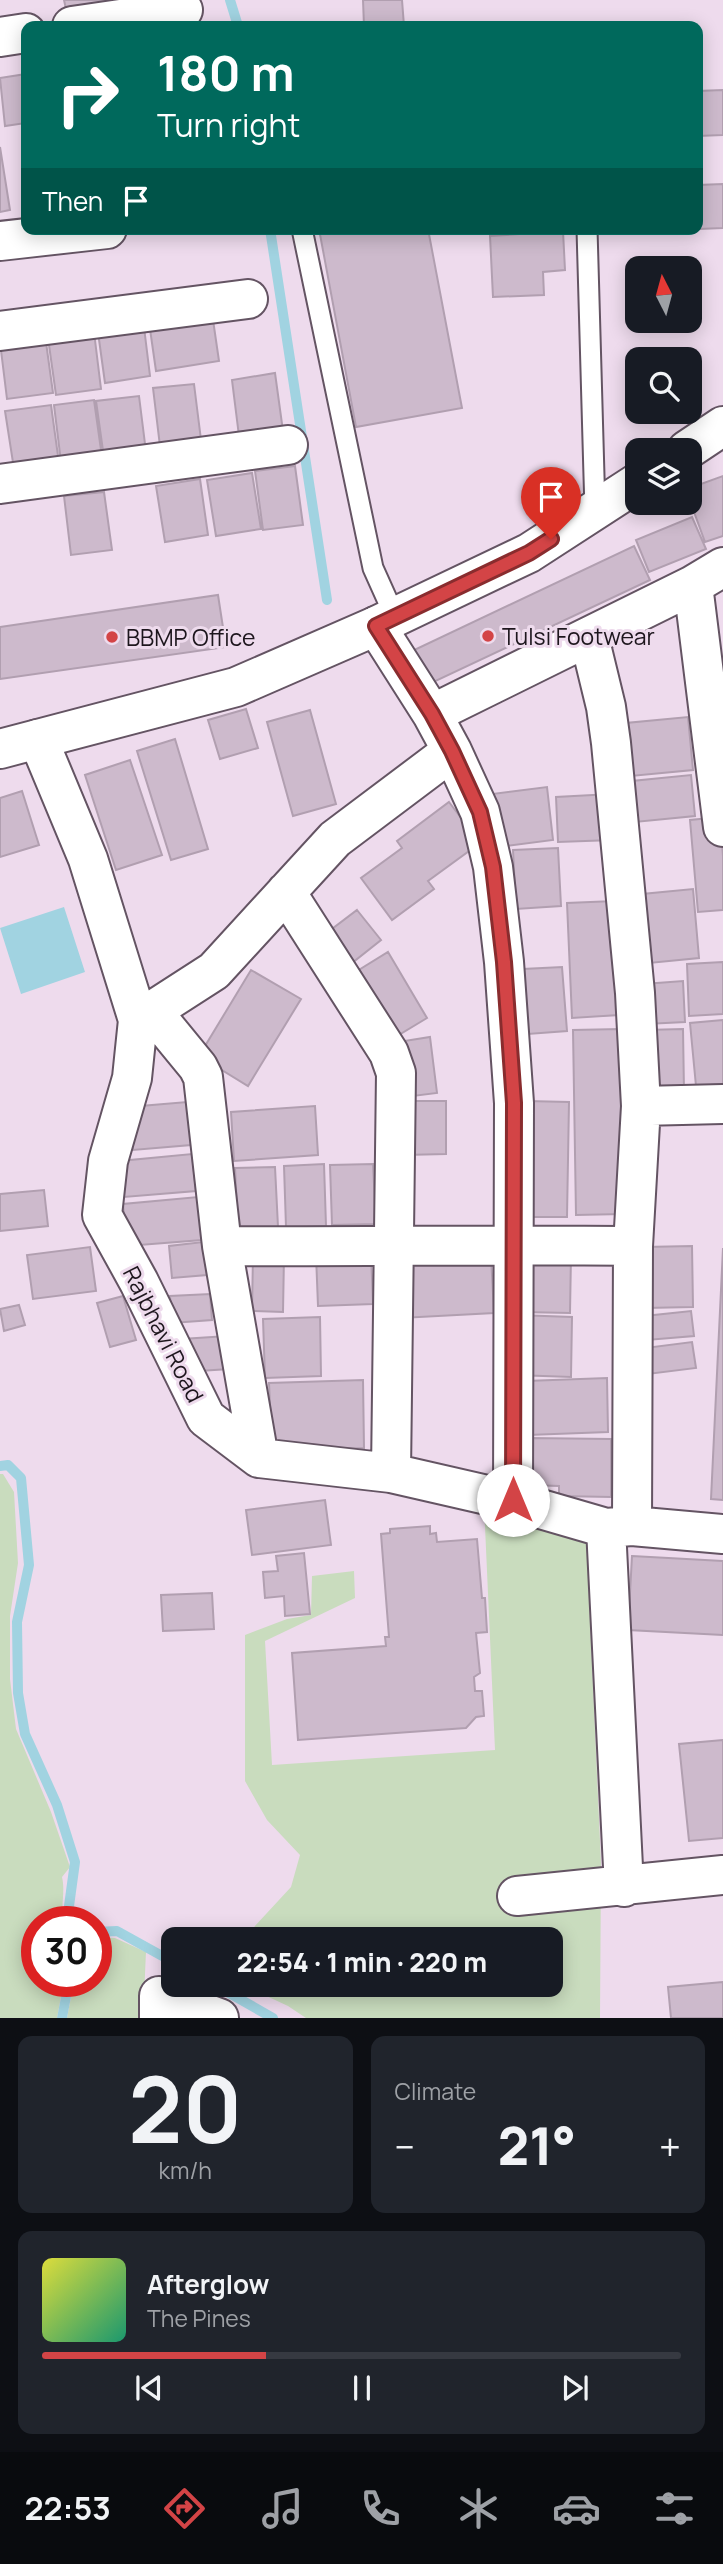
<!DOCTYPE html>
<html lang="en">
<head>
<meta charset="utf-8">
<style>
	:root { --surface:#171b24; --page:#20242c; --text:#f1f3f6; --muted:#9ea1a6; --line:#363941; --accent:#d34446 }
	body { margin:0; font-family:Manrope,sans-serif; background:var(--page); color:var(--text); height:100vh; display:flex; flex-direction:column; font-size:26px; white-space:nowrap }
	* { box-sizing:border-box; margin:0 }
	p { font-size:23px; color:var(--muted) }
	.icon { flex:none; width:38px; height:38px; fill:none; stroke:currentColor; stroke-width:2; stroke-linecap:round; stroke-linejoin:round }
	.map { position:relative; height:2018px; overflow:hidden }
	.sheet { display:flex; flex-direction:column; gap:18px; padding:18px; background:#0d0f14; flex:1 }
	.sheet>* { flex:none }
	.banner { position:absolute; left:21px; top:21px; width:682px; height:214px; border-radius:14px; box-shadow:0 4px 18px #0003; background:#00695c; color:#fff; overflow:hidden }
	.needle { width:46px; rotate:354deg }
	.tools { position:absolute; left:625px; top:256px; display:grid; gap:14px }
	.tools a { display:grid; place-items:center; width:77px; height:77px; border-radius:14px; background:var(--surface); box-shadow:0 4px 18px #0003; font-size:35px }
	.speed { position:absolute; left:21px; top:1906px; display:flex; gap:14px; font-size:35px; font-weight:700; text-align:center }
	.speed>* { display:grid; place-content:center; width:91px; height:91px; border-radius:50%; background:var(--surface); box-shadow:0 4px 18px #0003; line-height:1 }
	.speed .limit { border:10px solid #d22; background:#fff; color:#111 }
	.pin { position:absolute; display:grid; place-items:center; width:60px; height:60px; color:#fff; margin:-72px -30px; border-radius:50% 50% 50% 0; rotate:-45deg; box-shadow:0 0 7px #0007 }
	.pin .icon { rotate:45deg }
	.me { position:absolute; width:77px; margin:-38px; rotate:0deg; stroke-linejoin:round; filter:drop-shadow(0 0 5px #0008) }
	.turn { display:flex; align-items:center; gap:24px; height:147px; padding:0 21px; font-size:32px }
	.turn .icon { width:91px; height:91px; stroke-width:2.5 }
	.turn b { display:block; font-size:49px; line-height:60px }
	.then { display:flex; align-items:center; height:66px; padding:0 21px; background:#0003; gap:14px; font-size:26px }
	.big { font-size:52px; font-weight:800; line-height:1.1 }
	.sheet .widget { flex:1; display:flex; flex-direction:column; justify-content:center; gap:10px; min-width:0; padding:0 24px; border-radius:14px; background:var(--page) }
	.sheet .dial { align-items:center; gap:0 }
	.dial b { font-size:91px; line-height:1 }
	.song { display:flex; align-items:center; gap:21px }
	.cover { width:84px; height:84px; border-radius:10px; background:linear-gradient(135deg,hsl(60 70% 55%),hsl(160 70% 35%)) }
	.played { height:7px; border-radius:4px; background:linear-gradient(90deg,var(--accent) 35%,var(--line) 35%) }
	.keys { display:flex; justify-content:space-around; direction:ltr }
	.heat { display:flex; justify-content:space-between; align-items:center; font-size:38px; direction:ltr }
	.sheet .tiles { flex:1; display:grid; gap:18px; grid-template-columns:1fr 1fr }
	.widget:last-child { grid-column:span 2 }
	.trip { position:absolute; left:161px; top:1927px; width:402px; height:70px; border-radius:14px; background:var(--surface); box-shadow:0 4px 18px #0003; font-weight:800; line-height:70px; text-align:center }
	.tabs { display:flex; height:112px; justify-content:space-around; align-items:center; background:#090b0e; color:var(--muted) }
	.tabs .icon { width:49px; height:49px }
	.tabs .on { color:var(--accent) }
	.tabs b { font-size:32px; color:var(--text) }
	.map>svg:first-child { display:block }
	.green { fill:#c9dcbe }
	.water { fill:#a1d3e1 }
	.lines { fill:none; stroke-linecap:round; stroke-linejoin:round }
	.stream { stroke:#a1d3e1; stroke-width:10 }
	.building { fill:#cdbacc; stroke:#b19fb0; stroke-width:2 }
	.service-casing { stroke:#645463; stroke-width:23 }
	.minor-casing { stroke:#645463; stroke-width:42 }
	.tertiary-casing { stroke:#645463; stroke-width:42 }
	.service { stroke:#fff; stroke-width:19 }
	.minor { stroke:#fff; stroke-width:38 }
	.tertiary { stroke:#fff; stroke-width:38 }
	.route-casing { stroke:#892c2e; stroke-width:18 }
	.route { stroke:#d34446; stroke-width:12 }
	.poi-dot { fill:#d34446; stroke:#eedbed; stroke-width:2.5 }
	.labels { text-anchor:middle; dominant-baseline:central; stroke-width:6; stroke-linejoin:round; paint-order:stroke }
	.poi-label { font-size:23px; fill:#1d161d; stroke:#eedbed; text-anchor:start }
	.street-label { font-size:23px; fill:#1d161d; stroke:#eedbed }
</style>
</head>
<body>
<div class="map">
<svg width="723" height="2018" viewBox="0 0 723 2018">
	<rect width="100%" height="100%" fill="#eedbed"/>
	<path class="green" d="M0,1474H3L14,1492L18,1563L10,1616V1679L16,1729L51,1812L70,1867L62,1877C66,1894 59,1909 65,1921L37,1922V1981H64L57,2018H0Z
		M484,1504L586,1530L601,1863L600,2018H306L288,2006L243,1985L551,1984V1939H243L291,1887L300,1855L267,1820L245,1781V1635L287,1619L311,1615L312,1576L354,1571L355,1598L265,1641L272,1765L495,1750Z
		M96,1937L115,1938L146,1952L143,2018H67L74,1981H96Z"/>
	<path class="water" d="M64,907L85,972L21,994L0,928Z
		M64,1981H74L67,2018H57Z"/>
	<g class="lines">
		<path class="stream" d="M230,0L238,26
			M270,229L327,600
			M0,1466L8,1465L21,1478L29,1565L17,1622L18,1693L25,1734L57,1805L75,1862L69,1906L74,1922
			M96,1932L117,1931L173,1962
			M213,1984L273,2018"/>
	</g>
	<path class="building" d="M64,0H115V1L66,9Z
		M363,0H402L404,26H364Z
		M26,74V123L5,126L0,78Z
		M723,90V135L698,136V91Z
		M0,147L10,210L0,212Z
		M723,184V228L675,230L698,229V185Z
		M319,229H428L462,408L356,427Z
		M563,231L565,270L543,272L544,295L493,297L490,236Z
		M212,313L219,361L156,371L149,322Z
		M143,319L150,376L105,383L97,325Z
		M94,332L101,389L56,395L48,338Z
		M45,335L53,393L7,399L0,342Z
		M275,373L283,431L239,436L232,380Z
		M194,384L201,440L160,446L153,388Z
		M139,396L146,452L104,458L96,401Z
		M94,400L102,457L61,462L54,405Z
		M51,405L59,463L14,469L5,411Z
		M295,466L303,525L263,530L255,471Z
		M252,473L261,529L216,536L207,480Z
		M723,476V536L705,542L690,501V488Z
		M200,479L208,535L165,542L156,486Z
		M104,492L112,550L71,555L64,496Z
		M692,517L706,549L649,572L636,540Z
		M634,546L650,580L425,686L410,652Z
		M218,595L226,647L0,679V627Z
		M246,709L258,748L220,759L208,720Z
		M310,710L336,804L293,816L267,722Z
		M688,717L693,770L631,776L626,723Z
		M175,739L208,849L171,860L137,751Z
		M130,760L162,855L116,870L85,775Z
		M691,775L695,816L635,822L632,781Z
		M547,787L553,840L498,847L492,794Z
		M22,791L39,845L0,857V798Z
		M611,794L613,840L558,842L556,797Z
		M449,802L480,843L428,881L434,889L392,920L361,878L402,848L397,841Z
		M720,817L723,856V910L698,912L690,820Z
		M558,848L561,906L516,909L513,850Z
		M693,889L699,958L639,964L632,895Z
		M614,901L619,1015L572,1018L567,903Z
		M357,910L381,940L352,963L328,932Z
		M388,952L427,1018L387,1042L349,976Z
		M723,962V1014L689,1016L687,964Z
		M562,967L567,1031L528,1034L523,969Z
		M251,970L301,999L248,1086L199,1056Z
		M683,981L685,1022L646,1024L644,984Z
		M723,1020V1084L696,1086L690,1023Z
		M620,1029L623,1214L576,1215L573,1030Z
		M683,1029L684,1092L647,1093L645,1030Z
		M430,1037L437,1093L405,1097L398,1042Z
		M404,1101H446V1154L404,1155Z
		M527,1101L569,1102L567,1217H525Z
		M187,1102L191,1145L133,1150L129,1107Z
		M315,1106L318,1155L234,1161L231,1112Z
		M192,1154L196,1191L124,1197L120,1161Z
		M324,1164L326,1226L286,1227L284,1166Z
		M373,1164L376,1224L332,1225L330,1165Z
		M275,1167L278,1227L238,1229L235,1168Z
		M44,1190L48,1226L0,1231V1194Z
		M198,1197L202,1240L127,1246L123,1204Z
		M203,1242L207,1275L172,1278L169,1246Z
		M692,1246L693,1307L645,1308L644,1247Z
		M90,1247L96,1291L33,1299L27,1255Z
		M723,1248V1500L711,1499Z
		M371,1253L373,1304L318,1306L316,1255Z
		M523,1254L571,1255L570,1313L521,1312Z
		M253,1255L284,1256L283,1312L252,1311Z
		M491,1256L494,1313L401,1318L399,1261Z
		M210,1294L212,1320L172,1323L170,1296Z
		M123,1296L136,1340L110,1347L97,1303Z
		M19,1305L25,1325L4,1331L0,1309Z
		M691,1311L694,1336L647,1340L645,1316Z
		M517,1315L572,1317L571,1377L515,1375Z
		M320,1317L321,1376L265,1378L263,1319Z
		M227,1336L229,1369L184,1372L182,1339Z
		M692,1342L696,1368L648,1374L645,1348Z
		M607,1378L608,1432L528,1435L526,1381Z
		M363,1380L364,1448L272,1451L269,1383Z
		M529,1438L611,1439V1497L559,1496V1486L528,1485Z
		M325,1500L331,1545L252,1555L246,1510Z
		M430,1526V1534L436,1533L437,1542L477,1539L482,1598H485L487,1632L476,1633L480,1673L474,1677L475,1691H482L484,1716L476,1717L466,1728L298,1740L292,1653L386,1646L385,1637H389L381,1534L390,1533V1529Z
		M304,1553L310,1614L285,1616L284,1596L265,1598L263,1572L278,1571L276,1556Z
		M632,1556L723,1561V1635L628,1630Z
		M212,1593L214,1629L163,1631L161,1595Z
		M723,1740V1838L689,1841L679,1744Z
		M723,1982V2018H671L668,1987Z"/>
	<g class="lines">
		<g class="service-casing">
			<path id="service" d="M302,229L373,568L395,617
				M587,229L595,511"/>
		</g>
		<g class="minor-casing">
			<path id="minor" d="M72,26L183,10
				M0,37L26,33
				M0,241L107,229
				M0,331L248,299
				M0,484L288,445
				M693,585L723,827
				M376,626L432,714L452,751L480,812L493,867L504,962L514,1103L513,1501
				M589,637L606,707L611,743L635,993L641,1106L633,1246L632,1526
				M432,714L693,585L723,567
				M38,739L88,859L138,1020L132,1078L108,1161L102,1215L139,1282L206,1418L259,1458L391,1473L513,1501L606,1528L632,1526L723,1534
				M286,892L389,1053L396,1073L391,1473
				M152,1011L198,1067L203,1077L222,1246L259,1458
				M138,1020L214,971L335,839L452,751
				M641,1106L723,1104
				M222,1246C359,1247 496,1244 633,1246
				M606,1528L624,1887
				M517,1896L723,1875
				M159,2018V1996L219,2018"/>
		</g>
		<g class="tertiary-casing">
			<path id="tertiary" d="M687,450L723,426
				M0,749L236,687L376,626L529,553L637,483"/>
		</g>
		<use href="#service" class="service"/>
		<use href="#minor" class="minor"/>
		<use href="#tertiary" class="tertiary"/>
	</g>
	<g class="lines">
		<g class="route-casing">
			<path id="route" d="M513,1500L514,1103L504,962L493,867L480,812L452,751L432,714L376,626L529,553L551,539"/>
		</g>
		<use href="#route" class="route"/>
	</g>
	<g class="poi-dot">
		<circle cx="488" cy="636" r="7"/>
		<circle cx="112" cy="637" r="7"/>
	</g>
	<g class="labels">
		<g class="poi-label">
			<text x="502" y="636">Tulsi Footwear</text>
			<text x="126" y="637">BBMP Office</text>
		</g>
		<g class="street-label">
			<text transform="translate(164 1334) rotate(63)">Rajbhavi Road</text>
		</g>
	</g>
</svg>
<div class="tools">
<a><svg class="needle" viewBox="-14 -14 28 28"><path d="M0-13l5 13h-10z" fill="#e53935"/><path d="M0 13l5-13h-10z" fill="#9ea1a6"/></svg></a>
<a><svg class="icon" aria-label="search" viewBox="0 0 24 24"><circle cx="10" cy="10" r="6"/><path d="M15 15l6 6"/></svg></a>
<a><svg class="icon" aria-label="layers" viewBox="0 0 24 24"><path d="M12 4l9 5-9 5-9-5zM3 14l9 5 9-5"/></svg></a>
</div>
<div class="speed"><div class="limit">30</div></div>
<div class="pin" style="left:551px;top:539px;background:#d93025"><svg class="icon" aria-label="arrive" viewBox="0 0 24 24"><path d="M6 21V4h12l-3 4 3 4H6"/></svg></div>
<svg class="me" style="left:513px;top:1500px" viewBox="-20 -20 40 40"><circle r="19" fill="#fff"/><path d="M0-13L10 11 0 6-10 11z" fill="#d34446"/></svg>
<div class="trip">22:54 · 1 min · 220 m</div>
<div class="banner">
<div class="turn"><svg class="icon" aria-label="right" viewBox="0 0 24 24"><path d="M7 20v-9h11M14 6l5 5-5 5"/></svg><div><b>180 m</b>Turn right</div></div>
<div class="then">Then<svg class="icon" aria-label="arrive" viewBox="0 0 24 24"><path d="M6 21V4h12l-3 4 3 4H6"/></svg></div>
</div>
</div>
<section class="sheet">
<div class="tiles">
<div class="widget dial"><b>20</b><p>km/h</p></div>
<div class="widget"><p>Climate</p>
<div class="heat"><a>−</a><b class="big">21°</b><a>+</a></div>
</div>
<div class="widget">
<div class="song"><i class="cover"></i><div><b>Afterglow</b><p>The Pines</p></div></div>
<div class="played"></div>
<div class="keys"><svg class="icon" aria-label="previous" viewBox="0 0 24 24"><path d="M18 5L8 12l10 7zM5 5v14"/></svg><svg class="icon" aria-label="pause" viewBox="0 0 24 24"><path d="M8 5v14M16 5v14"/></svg><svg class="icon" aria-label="next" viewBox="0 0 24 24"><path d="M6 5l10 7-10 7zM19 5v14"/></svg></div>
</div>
</div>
</section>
<nav class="tabs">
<b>22:53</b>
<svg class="icon on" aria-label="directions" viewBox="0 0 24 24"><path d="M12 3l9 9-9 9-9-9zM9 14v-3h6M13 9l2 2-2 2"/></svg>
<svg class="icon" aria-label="music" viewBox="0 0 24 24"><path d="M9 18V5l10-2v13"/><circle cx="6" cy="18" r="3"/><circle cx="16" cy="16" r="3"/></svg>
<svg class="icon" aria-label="phone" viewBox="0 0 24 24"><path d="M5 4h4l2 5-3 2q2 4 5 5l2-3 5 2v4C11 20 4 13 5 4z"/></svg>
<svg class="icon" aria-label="climate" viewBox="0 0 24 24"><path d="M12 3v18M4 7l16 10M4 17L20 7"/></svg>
<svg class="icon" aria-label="car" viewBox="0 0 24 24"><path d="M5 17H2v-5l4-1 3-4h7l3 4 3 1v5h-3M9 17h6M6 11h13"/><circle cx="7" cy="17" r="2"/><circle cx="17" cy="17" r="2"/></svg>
<svg class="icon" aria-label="filters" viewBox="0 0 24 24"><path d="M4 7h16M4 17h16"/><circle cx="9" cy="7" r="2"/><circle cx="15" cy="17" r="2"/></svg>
</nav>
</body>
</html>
